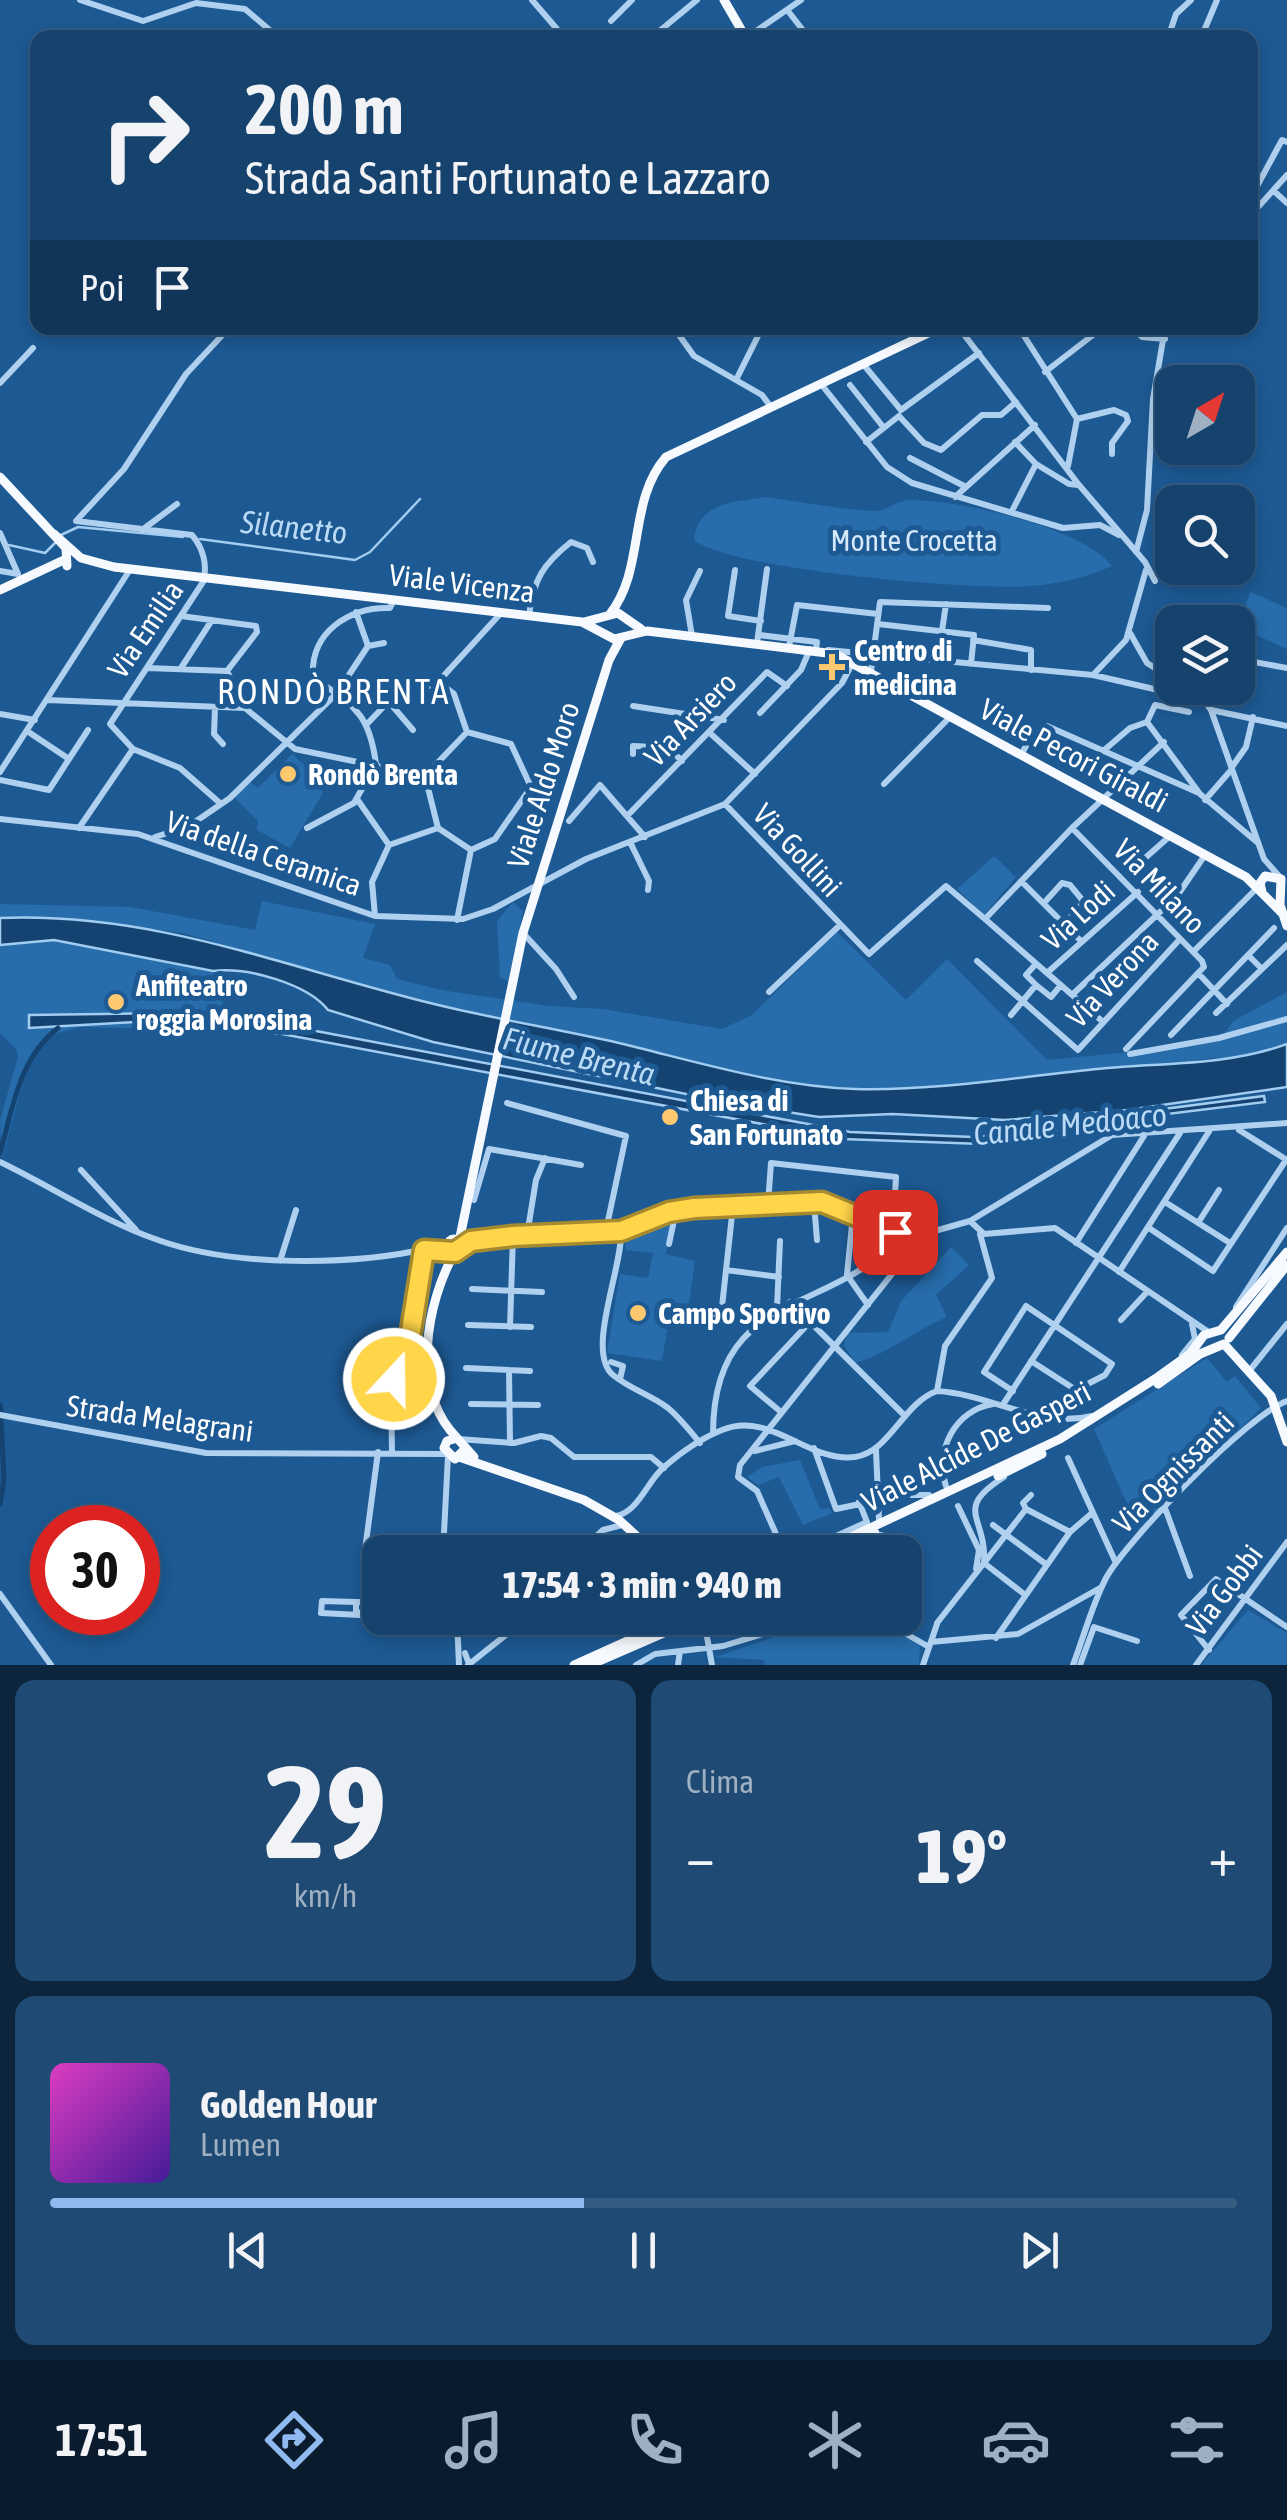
<!DOCTYPE html>
<html lang="it">
<head>
<meta charset="utf-8">
<style>
	:root { --surface:#16436e; --page:#1f4a73; --text:#f1f3f6; --muted:#9eb0c2; --line:#355c81; --accent:#90b9f0 }
	body { margin:0; font-family:"Asap Condensed",sans-serif; background:var(--page); color:var(--text); height:100vh; display:flex; flex-direction:column; font-size:38px; white-space:nowrap }
	* { box-sizing:border-box; margin:0 }
	p { font-size:32px; color:var(--muted) }
	.icon { flex:none; width:55px; height:55px; fill:none; stroke:currentColor; stroke-width:2; stroke-linecap:round; stroke-linejoin:round }
	.map { position:relative; height:1665px; overflow:hidden }
	.side { display:flex; flex-direction:column; gap:15px; padding:15px; background:#0c253c; flex:1 }
	.side>* { flex:none }
	.hud { position:absolute; left:30px; top:30px; width:1228px; height:305px; border-radius:20px; box-shadow:0 5px 15px #0003,0 0 0 2px var(--line); background:#16436e; color:var(--text); overflow:hidden }
	.needle { width:65px; rotate:39deg }
	.buttons { position:absolute; left:1155px; top:365px; display:grid; gap:20px }
	.buttons a { display:grid; place-items:center; width:100px; height:100px; border-radius:20px; background:var(--surface); box-shadow:0 5px 15px #0003,0 0 0 2px var(--line); font-size:50px }
	.speed { position:absolute; left:30px; top:1505px; display:flex; gap:20px; font-size:50px; font-weight:700; text-align:center }
	.speed>* { display:grid; place-content:center; width:130px; height:130px; border-radius:50%; background:var(--surface); box-shadow:0 5px 15px #0003,0 0 0 2px var(--line); line-height:1 }
	.speed .limit { border:15px solid #d22; background:#fff; color:#111 }
	.pin { position:absolute; display:grid; place-items:center; width:85px; height:85px; color:#fff; margin:-42px; border-radius:20px; box-shadow:0 5px 15px #0006 }
	.me { position:absolute; width:110px; margin:-55px; rotate:21deg; stroke-linejoin:round; filter:drop-shadow(0 0 8px #0008) }
	.turn { display:flex; align-items:center; gap:35px; height:210px; padding:0 50px; font-size:45px }
	.turn .icon { width:130px; height:130px; stroke-width:2.5 }
	.turn b { display:block; font-size:70px; line-height:85px }
	.then { display:flex; align-items:center; height:95px; padding:0 50px; background:#0003; gap:20px; font-size:38px }
	.big { font-size:75px; font-weight:800; line-height:1.1 }
	.side .tile { flex:1; display:flex; flex-direction:column; justify-content:center; gap:15px; min-width:0; padding:0 35px; border-radius:20px; background:var(--page) }
	.side .dial { align-items:center; gap:0 }
	.dial b { font-size:130px; line-height:1 }
	.song { display:flex; align-items:center; gap:30px }
	.cover { width:120px; height:120px; border-radius:15px; background:linear-gradient(135deg,hsl(310 70% 55%),hsl(260 70% 35%)) }
	.played { height:10px; border-radius:5px; background:linear-gradient(90deg,var(--accent) 45%,var(--line) 45%) }
	.keys { display:flex; justify-content:space-around; direction:ltr }
	.heat { display:flex; justify-content:space-between; align-items:center; font-size:55px; direction:ltr }
	.side .tiles { flex:1; display:grid; gap:15px; grid-template-columns:1fr 1fr }
	.tile:last-child { grid-column:span 2 }
	.trip { position:absolute; left:362px; top:1535px; width:560px; height:100px; border-radius:20px; background:var(--surface); box-shadow:0 5px 15px #0003,0 0 0 2px var(--line); font-weight:800; line-height:100px; text-align:center }
	.dock { display:flex; height:160px; justify-content:space-around; align-items:center; background:#091b2c; color:var(--muted) }
	.dock .icon { width:70px; height:70px }
	.dock .current { color:var(--accent) }
	.dock b { font-size:45px; color:var(--text) }
	.map>svg:first-child { display:block }
	.green { fill:#276cab }
	.water { fill:#144371; stroke:#a2ccf0; stroke-width:2.5 }
	.lines { fill:none; stroke-linecap:round; stroke-linejoin:round }
	.stream { stroke:#a2ccf0; stroke-width:2.5 }
	.canal { stroke:#144371; stroke-width:5 }
	.minor { stroke:#afd0ee; stroke-width:6 }
	.major { stroke:#f6faff; stroke-width:9 }
	.route-casing { stroke:#a68a30; stroke-width:25 }
	.route { stroke:#ffd54a; stroke-width:18 }
	.poi-dot { fill:#fdc96e; stroke:#1d5993; stroke-width:4 }
	.labels { text-anchor:middle; dominant-baseline:central; stroke-width:10; stroke-linejoin:round; paint-order:stroke }
	.park-label { font-size:30px; fill:#d5e9fa; stroke:#1d5993 }
	.street-label { font-size:30px; fill:#fff; stroke:#1d5993 }
	.poi-label { font-size:30px; font-weight:bold; fill:#fff; stroke:#1d5993; text-anchor:start }
	.water-label { font-size:32px; font-style:italic; fill:#bbdaf5; stroke:#1d5993 }
	.quarter-label { font-size:35px; letter-spacing:2.5px; fill:#fff; stroke:#1d5993 }
</style>
</head>
<body>
<div class="map">
<svg width="1287" height="1665" viewBox="0 0 1287 1665">
	<rect width="100%" height="100%" fill="#1d5993"/>
	<path class="green" d="M766,497C802,502 837,509 874,511C887,511 897,500 910,500C960,500 1082,527 1112,566C1087,577 1059,584 1031,586C976,591 731,570 694,540C697,501 739,502 766,497Z
		M1250,592L1287,608V649L1238,627Z
		M292,754L309,769L323,793L290,848L257,830L258,821L235,798L250,782L258,788Z
		M994,856L1016,877L984,915L957,889Z
		M262,901L375,924L363,958L390,965L397,979L441,990L549,1006L603,1009L722,1029L752,1015L837,932L906,1000L947,959L1047,1060L1130,1052L1223,1035L1233,1021L1287,992V1044L1269,1052L1220,1061L1213,1058L963,1088L851,1089L742,1076L615,1042L434,1004L183,933L63,919L0,918V904L130,907L255,930Z
		M513,902L523,911L508,981L500,978L497,921Z
		M54,940L213,971L227,1015L223,1030L80,1027L51,1035L27,1067L2,1158L0,1120L18,1057L16,1049L0,1033V944Z
		M672,1217L666,1254L695,1261L688,1311H665L669,1319L662,1361L607,1353L620,1274L648,1278L653,1253L626,1250L624,1232Z
		M951,1247L969,1265L936,1295L947,1317C914,1331 891,1352 856,1363L844,1346L847,1333L888,1332L901,1301Z
		M1207,1358L1227,1382L1235,1376L1261,1408L1139,1531L1094,1429Z
		M800,1460L820,1509L829,1508L832,1513L803,1525L779,1477L758,1485L747,1477L762,1467Z
		M1248,1610L1287,1633V1665H1201Z
		M831,1618H883L887,1626L920,1646L919,1665H765L764,1660L715,1657Z"/>
	<path class="water" d="M0,918C157,912 286,968 434,1004C495,1019 558,1029 619,1043C698,1062 774,1086 855,1089C935,1091 1009,1078 1088,1070C1156,1062 1224,1067 1287,1044V1087L1127,1110L1005,1120L893,1114L819,1117L730,1103L433,1042L328,1010C308,984 245,966 213,971L54,940L0,945Z
		M173,1013L221,1017L220,1027L153,1021L29,1028V1015Z
		M225,1017L279,1024L850,1132L973,1137L1012,1134L1071,1121L1264,1096L1265,1102L1094,1123L983,1144L842,1139L282,1034L223,1027Z"/>
	<g class="lines">
		<path class="stream" d="M61,535L78,527L183,537
			M200,539L355,560L370,552L420,499
			M9,545L45,553L55,543"/>
		<path class="canal" d="M0,1153C13,1108 19,1058 58,1028
			M0,1405L1,1412
			M0,1504L4,1480L1,1417"/>
		<path class="minor" d="M80,0L143,21L196,3L245,9L279,38
			M532,0L557,29
			M788,11L809,38
			M611,21L632,0
			M651,38L697,0
			M746,38L801,0
			M1168,38L1176,14L1191,0
			M1201,38L1217,0
			M1256,188L1282,140L1287,142
			M1275,192L1287,203
			M1250,216L1287,175
			M619,328H642
			M674,328L694,356L762,395L771,407
			M738,328L757,334
			M959,328L1079,485L1145,562L1155,581
			M1019,328L1077,419L1068,466
			M1133,328L1142,337L1165,339
			M863,364L901,410
			M1045,372L1102,328
			M736,380L762,328
			M0,383L33,348
			M821,384L887,467L912,483L1063,528L1100,525L1119,535
			M850,385L884,428
			M901,410L979,353
			M899,416L924,443L941,450L982,415H1001L1016,402
			M1077,419L1114,410L1126,415L1128,421L1112,443V454
			M866,442L899,416
			M910,458L966,487
			M1036,464L1069,484L1078,485
			M955,497L1035,425
			M1013,509L1036,464L1015,442
			M142,530L177,504
			M0,533L18,574
			M1136,552L1147,510L1153,399L1165,328
			M735,570L728,616L761,621
			M0,571L18,574
			M356,612L368,646
			M181,616L256,626L257,632L227,671
			M529,616C533,580 543,564 571,542L587,548L593,562
			M878,624L974,635L971,664
			M942,631L946,604
			M1130,633L1147,663L1172,679
			M759,635L817,642L816,649
			M692,636L686,600L700,571
			M973,640L1031,650V670
			M757,643L767,569
			M789,647L797,605L878,614
			M828,650L1093,675L1206,701
			M1238,659L1287,668
			M147,668L227,671L245,708
			M181,668L212,620
			M871,671L880,602L1048,608
			M1093,675L1126,640L1146,570
			M438,682L454,694L467,732L511,744L531,787L495,839L471,850
			M1192,695L1196,688L1211,710L1264,859L1279,876
			M47,700L245,708L295,749L425,776
			M389,702L413,730
			M633,706L724,720
			M215,708L214,734L223,744
			M1211,710L1287,726
			M760,713L801,670L810,649
			M0,714L35,720
			M1147,722L1155,705L1189,712
			M368,723L408,681L431,686L438,682L501,613
			M27,731L69,759L88,730
			M711,734L755,774
			M1102,752L1130,728L1147,722L1200,794L1258,843
			M633,754V746C652,747 669,746 682,761
			M1021,755L1031,737L1047,726L1199,793
			M1232,767L1246,747L1253,717
			M0,772L131,568
			M425,776L438,828L471,850
			M425,776L467,732
			M0,780L49,790L69,759
			M884,784L950,717
			M357,799L389,845
			M1205,800L1232,769
			M221,804L180,768L133,749L110,724L203,582C208,565 203,548 192,535L76,521L124,469L186,374L229,328
			M725,804L869,954L946,886L985,919L1072,828L1164,742
			M628,815L767,672L787,686
			M0,819L138,834L375,916L463,919L493,909L586,859L725,804L842,683L853,662L875,654
			M569,821L600,785L645,837
			M79,828L133,749
			M307,828L354,803L376,764C369,711 353,706 313,677C310,632 349,607 390,608L394,600
			M1072,828L1202,961L1204,967L1198,973L1227,1004
			M155,837L189,826L230,798L337,693L368,646L384,643
			M630,842L649,881L648,890
			M389,845L438,828
			M1135,867L1170,836
			M1021,881L1081,941
			M1044,903L1062,883L1070,885L1084,902L1064,924
			M375,916L372,882L389,845
			M985,919L1102,1021
			M457,920L471,850
			M523,933L556,969L574,997
			M1193,952L1257,888
			M1248,955L1262,969
			M977,961L1078,1050L1180,939
			M1048,972L1138,892
			M1036,985L1051,997L1061,985
			M769,992L839,926
			M1073,994L1177,896L1205,855
			M1216,1013L1287,945
			M1011,1015L1036,985L1026,975L1034,966
			M1171,1035L1274,928
			M1126,1049L1198,973
			M1130,1054L1219,1038L1287,1019
			M507,1103L626,1136L606,1230
			M1239,1130L1287,1160
			M0,1162C52,1187 103,1221 158,1240C233,1267 352,1266 430,1248L450,1251
			M81,1170L136,1230
			M474,1200L489,1149L581,1165
			M1165,1202L1230,1243
			M814,1203L817,1240
			M853,1215L847,1275L868,1305
			M970,1221L984,1234L1055,1228L1210,1333
			M1198,1223L1219,1190
			M1149,1228L1213,1271L1286,1160
			M621,1231C623,1267 585,1352 613,1375C630,1389 651,1395 668,1408C680,1418 690,1431 700,1443
			M527,1235L536,1180L545,1158
			M459,1242L621,1231L669,1212L694,1208L822,1202L895,1232L924,1234L970,1221L1112,1135L1287,1123
			M1076,1243L1144,1136
			M669,1244L676,1211
			M280,1261L296,1210
			M726,1270L779,1277
			M1119,1272L1210,1130
			M472,1289L542,1292
			M790,1302L905,1416
			M1236,1307L1287,1228
			M777,1308L780,1241
			M688,1316H721L733,1206
			M1121,1320L1148,1291
			M468,1325L531,1327
			M510,1327L513,1236
			M1182,1355L1195,1339L1192,1324
			M611,1362L623,1366L620,1379
			M466,1368L530,1371
			M509,1370L510,1443
			M1250,1370L1287,1324
			M937,1391L945,1346L992,1278L980,1234
			M1013,1391L984,1372L1026,1306L1112,1364L1105,1375L1076,1390L1031,1361
			M1004,1403L1180,1133
			M471,1404L538,1405
			M781,1412L750,1386L810,1322
			M0,1415L206,1453L446,1454
			M713,1434C713,1295 818,1315 892,1246L896,1177L771,1163L768,1204
			M458,1439L514,1443L541,1436L551,1438L574,1457H651L664,1468
			M814,1448L836,1509L879,1500
			M876,1450L879,1520
			M755,1451L795,1441
			M392,1453L391,1386L411,1337L425,1250
			M1068,1458L1116,1563
			M946,1486C934,1451 955,1410 993,1404
			M878,1495H929
			M958,1506L979,1550L976,1569
			M1165,1508L1190,1576
			M1026,1509L1070,1532L1092,1513
			M616,1516C638,1512 647,1482 663,1468C679,1454 702,1438 722,1430C770,1410 808,1463 855,1457C890,1452 903,1403 937,1391C990,1394 1040,1429 1092,1416
			M993,1525L1047,1565
			M881,1535L882,1552
			M365,1550L378,1452
			M443,1552L448,1456
			M579,1552L603,1530L622,1525
			M784,1552L757,1491L738,1477L740,1465L923,1235
			M801,1552L867,1522L859,1502
			M0,1594L51,1665
			M1024,1594L984,1563L1026,1509L1023,1503L1031,1495
			M356,1602L322,1601L321,1613L360,1615
			M380,1603L356,1602V1612L380,1616
			M457,1618L459,1665
			M547,1618L554,1627L580,1618
			M887,1618L894,1627L929,1647
			M704,1620L712,1665
			M937,1623L984,1563C987,1516 952,1510 1004,1477
			M996,1638L1070,1532
			M931,1642L1018,1634L1100,1588
			M1209,1650L1181,1615L1216,1579L1287,1627
			M465,1653L469,1664
			M468,1665L527,1618
			M636,1665L655,1654L723,1646L816,1618
			M678,1665L680,1651
			M923,1665L937,1624
			M1073,1665C1084,1636 1092,1605 1106,1578C1126,1541 1250,1413 1287,1401
			M1080,1665L1094,1627L1137,1641
			M1196,1665L1287,1542"/>
		<path class="major" d="M724,0L746,38
			M0,477L66,548L67,566
			M54,534L81,558L114,567L582,622L614,639L647,631L835,654L1246,877L1282,913
			M0,590L66,559
			M610,614C646,568 627,502 666,457L939,328
			M584,622L618,613L641,629
			M1262,892L1260,883L1265,876L1281,879L1280,905L1287,926
			M448 1245a6 6 0 1 1 12 0a6 6 0 1 1-12 0Z
			M459,1242L523,933L609,660L621,638
			M455,1252C426,1303 410,1391 457,1438
			M1229,1338L1287,1265
			M1224,1344L1271,1396L1287,1442
			M1158,1384L1200,1354L1224,1344
			M465,1449L455,1459L444,1448L447,1441L457,1438L474,1457
			M459,1457L584,1500L619,1520L654,1552
			M998,1476L1042,1454
			M819,1552L1060,1439L1158,1377L1190,1354L1204,1335L1221,1330L1287,1252
			M835,1552L875,1533
			M689,1620L697,1623L706,1618
			M574,1665L678,1618
			M590,1665L691,1621"/>
	</g>
	<g class="lines">
		<g class="route-casing">
			<path id="route" d="M394,1379L410,1337L424,1250L455,1252L471,1241L513,1236L621,1231L669,1212L694,1208L822,1202L895,1232"/>
		</g>
		<use href="#route" class="route"/>
	</g>
	<g class="poi-dot">
		<path d="M827 652h10v10h10v10h-10v10h-10v-10h-10v-10h10z"/>
		<circle cx="288" cy="774" r="10"/>
		<circle cx="116" cy="1002" r="10"/>
		<circle cx="670" cy="1117" r="10"/>
		<circle cx="638" cy="1313" r="10"/>
	</g>
	<g class="labels">
		<g class="park-label">
			<text x="914" y="540">Monte Crocetta</text>
		</g>
		<g class="street-label">
			<text transform="translate(462 583) rotate(7)">Viale Vicenza</text>
			<text transform="translate(145 629) rotate(-56)">Via Emilia</text>
			<text transform="translate(690 719) rotate(-46)">Via Arsiero</text>
			<text transform="translate(1074 755) rotate(28)">Viale Pecori Giraldi</text>
			<text transform="translate(543 785) rotate(-72)">Viale Aldo Moro</text>
			<text transform="translate(798 850) rotate(47)">Via Gollini</text>
			<text transform="translate(264 853) rotate(19)">Via della Ceramica</text>
			<text transform="translate(1160 886) rotate(46)">Via Milano</text>
			<text transform="translate(1078 915) rotate(-42)">Via Lodi</text>
			<text transform="translate(1112 979) rotate(-47)">Via Verona</text>
			<text transform="translate(160 1418) rotate(8)">Strada Melagrani</text>
			<text transform="translate(976 1446) rotate(-27)">Viale Alcide De Gasperi</text>
			<text transform="translate(1173 1472) rotate(-45)">Via Ognissanti</text>
			<text transform="translate(1224 1590) rotate(-53)">Via Gobbi</text>
		</g>
		<g class="poi-label">
			<text x="854" y="650">Centro di<tspan x="854" dy="34">medicina</tspan></text>
			<text x="308" y="774">Rondò Brenta</text>
			<text x="136" y="985">Anfiteatro<tspan x="136" dy="34">roggia Morosina</tspan></text>
			<text x="690" y="1100">Chiesa di<tspan x="690" dy="34">San Fortunato</tspan></text>
			<text x="658" y="1313">Campo Sportivo</text>
		</g>
		<g class="water-label">
			<text transform="translate(294 527) rotate(6)">Silanetto</text>
			<text transform="translate(579 1056) rotate(14)">Fiume Brenta</text>
			<text transform="translate(1070 1124) rotate(-6)">Canale Medoaco</text>
		</g>
		<g class="quarter-label">
			<text x="334" y="691">RONDÒ BRENTA</text>
		</g>
	</g>
</svg>
<div class="buttons">
<a><svg class="needle" viewBox="-14 -14 28 28"><path d="M0-13l5 13h-10z" fill="#e53935"/><path d="M0 13l5-13h-10z" fill="#9eb0c2"/></svg></a>
<a><svg class="icon" aria-label="search" viewBox="0 0 24 24"><circle cx="10" cy="10" r="6"/><path d="M15 15l6 6"/></svg></a>
<a><svg class="icon" aria-label="layers" viewBox="0 0 24 24"><path d="M12 4l9 5-9 5-9-5zM3 14l9 5 9-5"/></svg></a>
</div>
<div class="speed"><div class="limit">30</div></div>
<div class="pin" style="left:895px;top:1232px;background:#d93025"><svg class="icon" aria-label="arrive" viewBox="0 0 24 24"><path d="M6 21V4h12l-3 4 3 4H6"/></svg></div>
<svg class="me" style="left:394px;top:1379px" viewBox="-20 -20 40 40"><circle r="17" fill="#ffd54a" stroke="#fff" stroke-width="3"/><path d="M0-11L8 9 0 5-8 9z" fill="#fff"/></svg>
<div class="trip">17:54 · 3 min · 940 m</div>
<div class="hud">
<div class="turn"><svg class="icon" aria-label="right" viewBox="0 0 24 24"><path d="M7 20v-9h11M14 6l5 5-5 5"/></svg><div><b>200 m</b>Strada Santi Fortunato e Lazzaro</div></div>
<div class="then">Poi<svg class="icon" aria-label="arrive" viewBox="0 0 24 24"><path d="M6 21V4h12l-3 4 3 4H6"/></svg></div>
</div>
</div>
<section class="side">
<div class="tiles">
<div class="tile dial"><b>29</b><p>km/h</p></div>
<div class="tile"><p>Clima</p>
<div class="heat"><a>−</a><b class="big">19°</b><a>+</a></div>
</div>
<div class="tile">
<div class="song"><i class="cover"></i><div><b>Golden Hour</b><p>Lumen</p></div></div>
<div class="played"></div>
<div class="keys"><svg class="icon" aria-label="previous" viewBox="0 0 24 24"><path d="M18 5L8 12l10 7zM5 5v14"/></svg><svg class="icon" aria-label="pause" viewBox="0 0 24 24"><path d="M8 5v14M16 5v14"/></svg><svg class="icon" aria-label="next" viewBox="0 0 24 24"><path d="M6 5l10 7-10 7zM19 5v14"/></svg></div>
</div>
</div>
</section>
<nav class="dock">
<b>17:51</b>
<svg class="icon current" aria-label="directions" viewBox="0 0 24 24"><path d="M12 3l9 9-9 9-9-9zM9 14v-3h6M13 9l2 2-2 2"/></svg>
<svg class="icon" aria-label="music" viewBox="0 0 24 24"><path d="M9 18V5l10-2v13"/><circle cx="6" cy="18" r="3"/><circle cx="16" cy="16" r="3"/></svg>
<svg class="icon" aria-label="phone" viewBox="0 0 24 24"><path d="M5 4h4l2 5-3 2q2 4 5 5l2-3 5 2v4C11 20 4 13 5 4z"/></svg>
<svg class="icon" aria-label="climate" viewBox="0 0 24 24"><path d="M12 3v18M4 7l16 10M4 17L20 7"/></svg>
<svg class="icon" aria-label="car" viewBox="0 0 24 24"><path d="M5 17H2v-5l4-1 3-4h7l3 4 3 1v5h-3M9 17h6M6 11h13"/><circle cx="7" cy="17" r="2"/><circle cx="17" cy="17" r="2"/></svg>
<svg class="icon" aria-label="filters" viewBox="0 0 24 24"><path d="M4 7h16M4 17h16"/><circle cx="9" cy="7" r="2"/><circle cx="15" cy="17" r="2"/></svg>
</nav>
</body>
</html>
